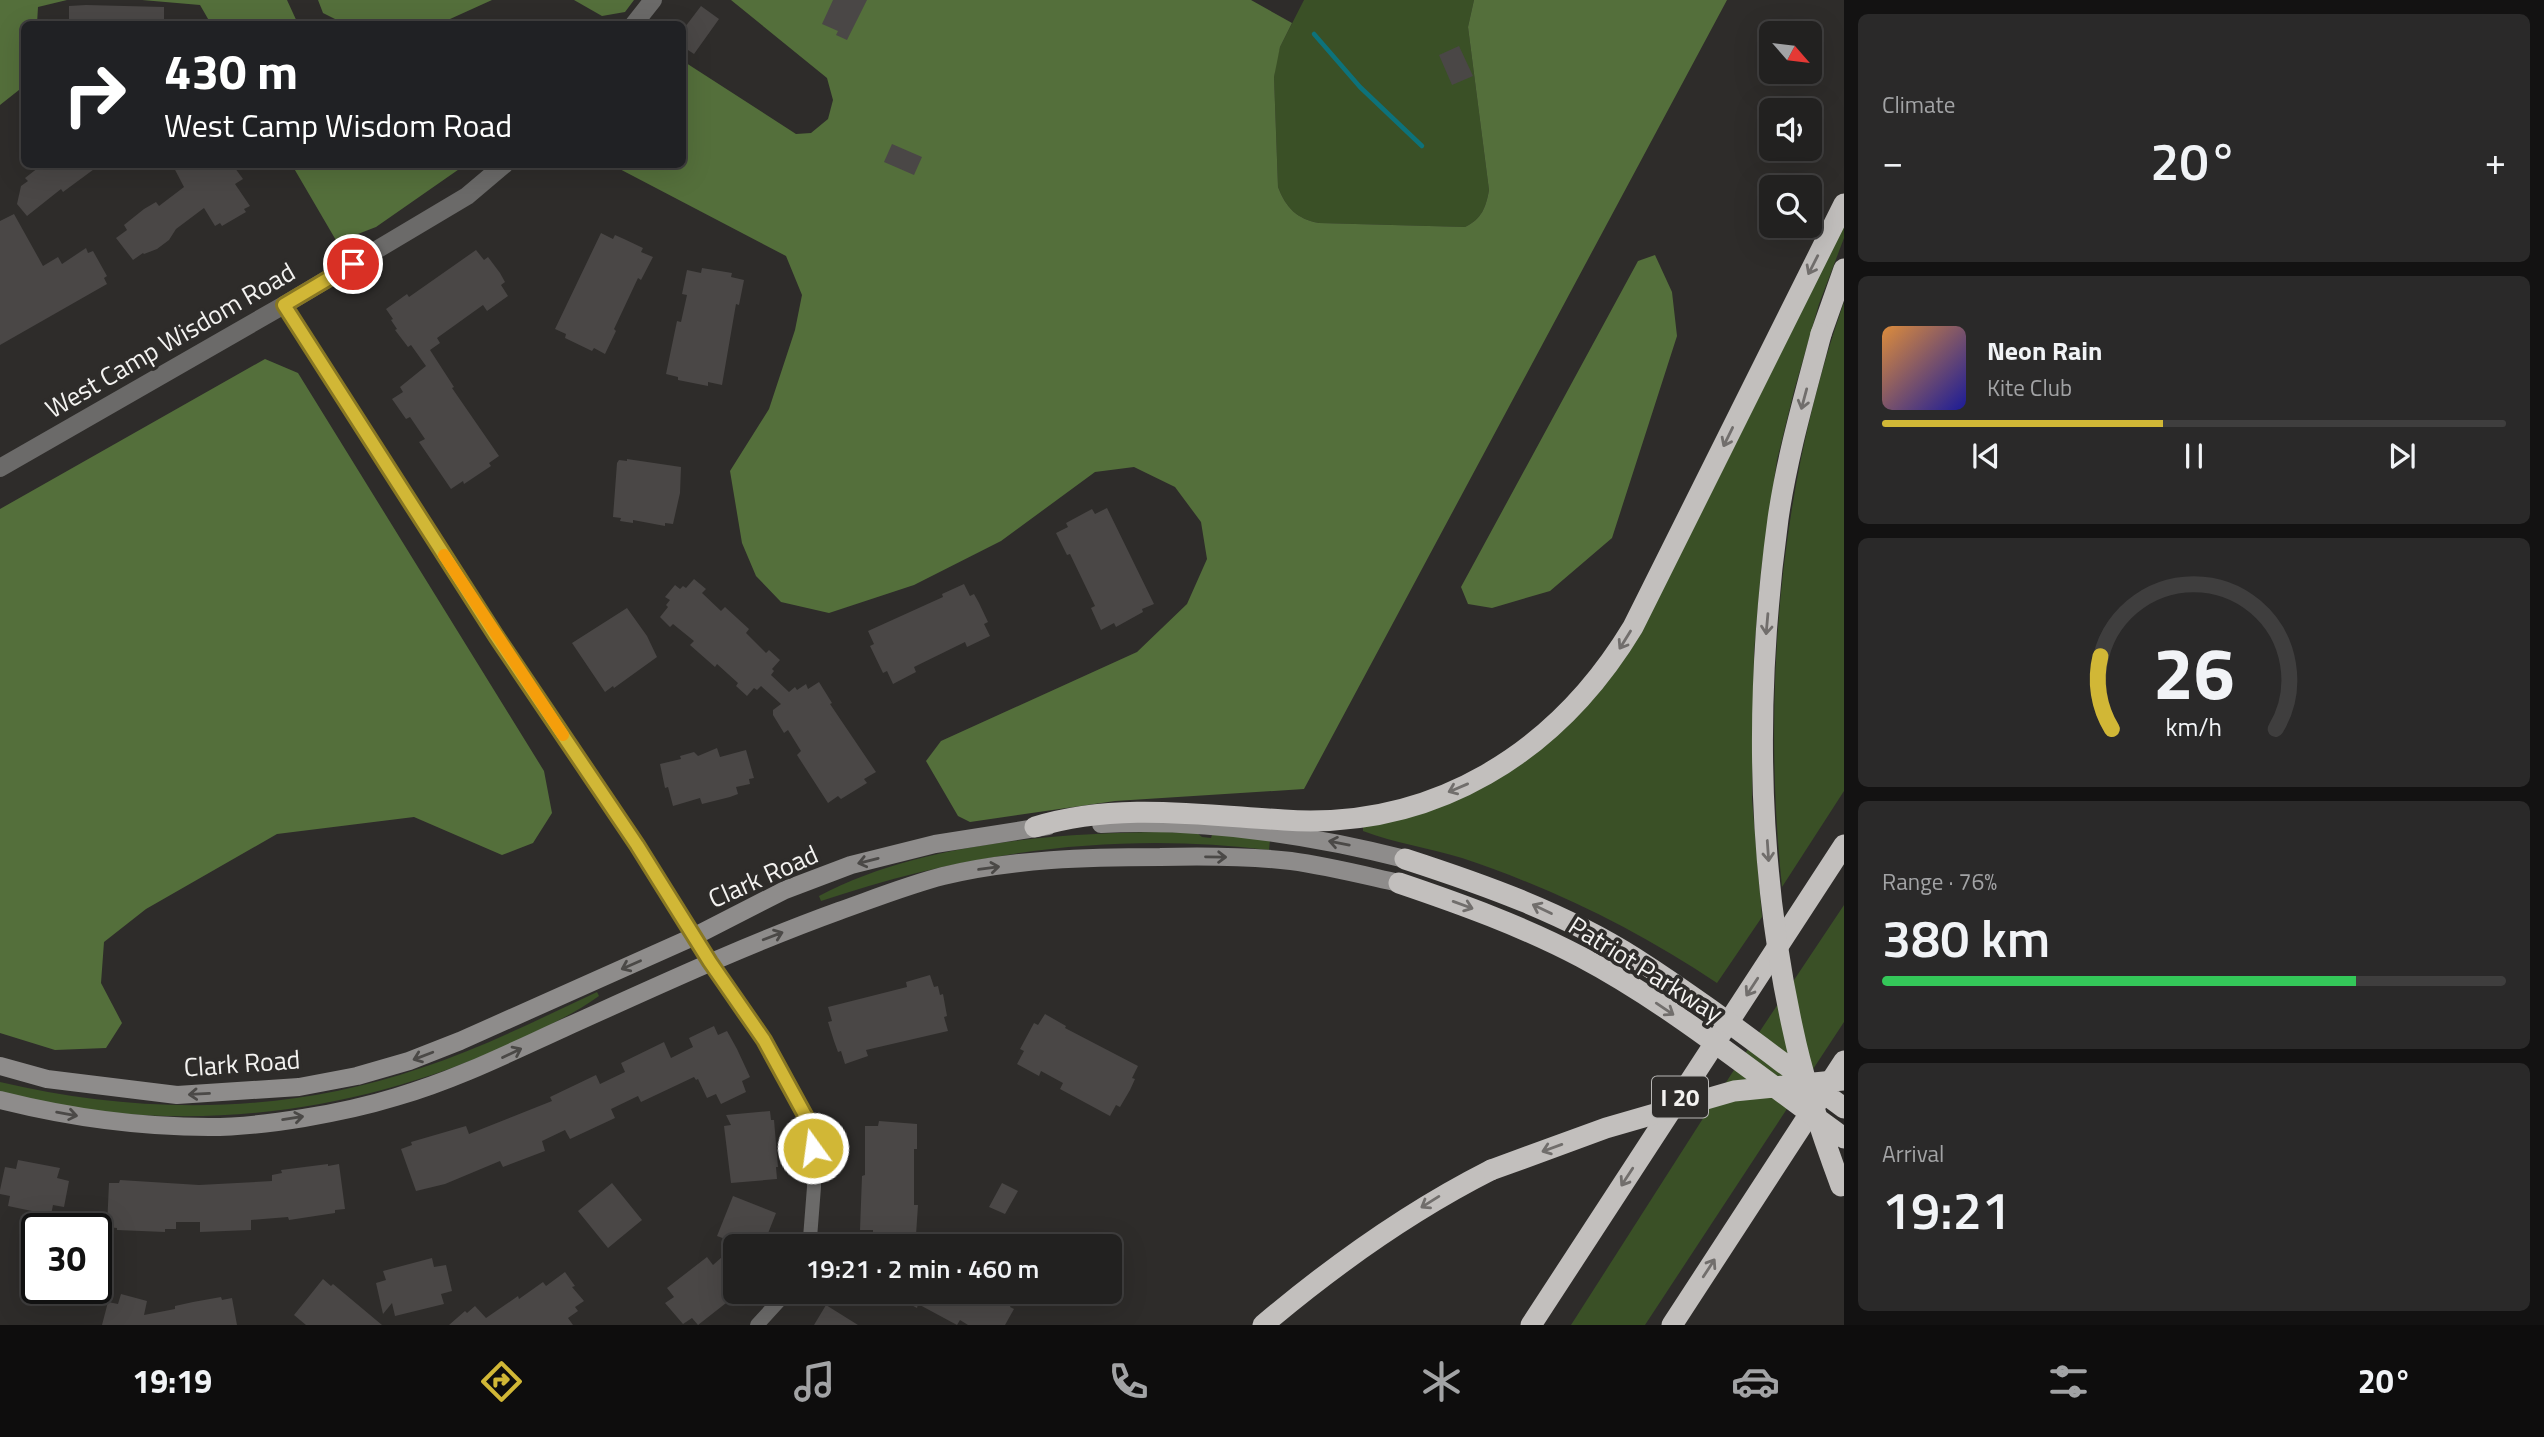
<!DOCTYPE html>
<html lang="en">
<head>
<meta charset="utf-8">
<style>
	:root { --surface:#222120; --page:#2a2929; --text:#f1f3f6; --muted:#a2a3a5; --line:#3f3e3e; --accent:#d1b736 }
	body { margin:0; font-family:"Titillium Web",sans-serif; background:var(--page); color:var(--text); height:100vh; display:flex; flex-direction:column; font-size:26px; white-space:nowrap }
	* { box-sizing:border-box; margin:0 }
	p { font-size:23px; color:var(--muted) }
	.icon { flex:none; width:38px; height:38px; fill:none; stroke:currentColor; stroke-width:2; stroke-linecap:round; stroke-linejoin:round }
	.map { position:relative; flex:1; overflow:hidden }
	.panel { display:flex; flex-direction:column; gap:14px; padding:14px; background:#131212; width:700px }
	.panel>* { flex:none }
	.banner { position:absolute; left:21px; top:21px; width:665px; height:147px; border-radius:10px; box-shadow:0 7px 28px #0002,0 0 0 2px var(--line); background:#202124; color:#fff; overflow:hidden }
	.needle { width:46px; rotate:118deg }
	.buttons { position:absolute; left:1759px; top:21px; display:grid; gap:14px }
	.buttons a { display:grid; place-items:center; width:63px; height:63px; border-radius:10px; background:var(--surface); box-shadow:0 7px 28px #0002,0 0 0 2px var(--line); font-size:35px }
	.speed { position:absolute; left:21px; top:1213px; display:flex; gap:14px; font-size:35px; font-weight:700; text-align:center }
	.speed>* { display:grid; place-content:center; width:91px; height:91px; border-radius:50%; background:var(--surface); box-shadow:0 7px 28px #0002,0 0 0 2px var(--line); line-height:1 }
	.speed .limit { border:4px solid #111; border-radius:10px; background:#fff; color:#111 }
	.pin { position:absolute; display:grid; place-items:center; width:60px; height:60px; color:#fff; margin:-30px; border:4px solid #fff; border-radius:50%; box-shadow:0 2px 7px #0007 }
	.me { position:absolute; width:77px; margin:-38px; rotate:346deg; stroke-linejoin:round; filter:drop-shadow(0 0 5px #0008) }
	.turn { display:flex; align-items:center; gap:24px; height:147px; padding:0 28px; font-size:32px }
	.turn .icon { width:91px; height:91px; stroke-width:2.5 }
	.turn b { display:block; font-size:49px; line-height:60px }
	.big { font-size:52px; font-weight:600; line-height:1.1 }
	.panel .widget { flex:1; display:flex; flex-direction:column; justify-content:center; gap:10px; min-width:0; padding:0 24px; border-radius:10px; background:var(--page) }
	.panel .dial { align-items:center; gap:0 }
	.dial svg { height:182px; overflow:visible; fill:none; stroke:var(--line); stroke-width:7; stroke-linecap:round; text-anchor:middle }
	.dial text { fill:var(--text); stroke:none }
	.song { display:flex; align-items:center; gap:21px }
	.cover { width:84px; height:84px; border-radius:10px; background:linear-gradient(135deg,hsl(30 70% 55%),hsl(240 70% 35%)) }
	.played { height:7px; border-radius:4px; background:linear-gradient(90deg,var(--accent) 45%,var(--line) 45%) }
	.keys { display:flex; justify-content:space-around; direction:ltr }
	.heat { display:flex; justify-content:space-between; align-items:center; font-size:38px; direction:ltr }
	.charge { height:10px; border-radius:5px; background:linear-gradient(90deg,#34c759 76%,var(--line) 0) }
	.trip { position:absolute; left:723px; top:1234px; width:399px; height:70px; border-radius:10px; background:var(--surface); box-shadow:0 7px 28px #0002,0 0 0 2px var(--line); font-weight:600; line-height:70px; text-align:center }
	.menu { display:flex; height:112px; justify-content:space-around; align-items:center; background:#0e0d0d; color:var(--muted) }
	.menu .icon { width:49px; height:49px }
	.menu .current { color:var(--accent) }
	.menu b { font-size:32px; color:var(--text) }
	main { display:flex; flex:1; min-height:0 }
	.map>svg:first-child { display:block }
	.green { fill:#3a5026 }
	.forest { fill:#546f3b }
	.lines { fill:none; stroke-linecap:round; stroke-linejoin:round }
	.stream { stroke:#0d727a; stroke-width:4.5 }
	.building { fill:#4a4746 }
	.minor { stroke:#6b6a69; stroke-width:14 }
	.tertiary { stroke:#6b6a69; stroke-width:18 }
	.secondary { stroke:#8e8c8b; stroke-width:18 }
	.motorway { stroke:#c2bfbd; stroke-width:21 }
	.motorway-bridge { stroke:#c2bfbd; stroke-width:21 }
	.oneway { stroke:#716e6c }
	.oneway2 { stroke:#4b4947 }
	.route-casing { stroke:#887723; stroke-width:18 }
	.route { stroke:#d1b736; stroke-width:12 }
	.slow { stroke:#f59e0b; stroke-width:12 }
	.labels { text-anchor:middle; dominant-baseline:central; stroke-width:7; stroke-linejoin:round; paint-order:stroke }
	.shield { fill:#2e2c2a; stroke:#b8b7b5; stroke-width:2 }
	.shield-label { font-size:24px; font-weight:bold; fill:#f3f2f0 }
	.street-label { font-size:26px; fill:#f3f2f0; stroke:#2e2c2a }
</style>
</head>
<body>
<main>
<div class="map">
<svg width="1844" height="1325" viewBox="0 0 1844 1325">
	<rect width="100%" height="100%" fill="#2e2c2a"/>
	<path class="green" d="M1304,0H1474L1468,27L1489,190C1486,207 1482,219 1465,227L1319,223C1297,219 1286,208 1278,187L1274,77L1276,62L1280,47Z
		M1844,220V238L1819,304L1794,391L1777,460L1761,571L1754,652L1752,799L1762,917L1717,983C1638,930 1552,888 1462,858C1429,848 1395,843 1363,831V827L1488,784L1517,767L1560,733L1595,697L1625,656Z
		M1844,302V791L1782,887C1762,694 1779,486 1844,302Z
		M1162,832L1197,833L1202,837L1211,838L1212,835L1218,834L1270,840L1269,850C1116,831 966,852 821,901L819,896C916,844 1053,833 1162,832Z
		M1844,905V1022L1645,1325H1571L1732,1073Z
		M597,992L599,996C571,1016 541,1029 510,1044C387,1100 251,1126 116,1113C77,1109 38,1101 0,1093V1082C140,1115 284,1115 421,1068C482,1048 539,1019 597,992Z"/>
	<path class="forest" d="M0,0H67L38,7L37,24H24V86L0,105Z
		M142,0H287L298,24H211L200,5Z
		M318,0H492L439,24H345L323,13Z
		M574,0H634L625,12L602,16Z
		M731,0H1251L1292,23L1280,47L1274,77L1278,187C1286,208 1297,219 1319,223L1465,227C1482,219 1486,207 1489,190L1468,27L1474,0H1727L1304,789L1115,801L970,822L958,816L926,761L941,741L1137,652L1187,604L1207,559L1201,522L1175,487L1134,467L1095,472L1001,541L914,585L829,613L781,602L756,576L742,543L730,471L769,409L795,330L802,295L786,256L612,165L682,164L683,61L796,134L811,133L828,119L833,100L827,78Z
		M292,165H465L376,227L337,242Z
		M1655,255L1672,292L1677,336L1612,538L1550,591L1492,608L1468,604L1461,587L1638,261Z
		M265,359L298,373L544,771L552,813L533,843L502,855L414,817L277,834L146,909L104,942L101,983L122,1023L106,1048L55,1050L0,1033V509Z"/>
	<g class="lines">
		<path class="stream" d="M1314,34L1360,87L1422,146"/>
	</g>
	<path class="building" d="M833,0H867L847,40L836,35L838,31L822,24Z
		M86,5L164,7V24H69V6Z
		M701,6L719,19L694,54L682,46V31Z
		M1459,46L1473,76L1452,85L1439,55Z
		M892,144L922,157L914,175L884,162Z
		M43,164H101L63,192L61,189L27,216L17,204L21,186L28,181L25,178Z
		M172,164H232L243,179L235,184L250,206L244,209L246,212L222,226L220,223L215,226L204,208L176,229L169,240L157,249L144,254L143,253L133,260L116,238L127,230L124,225L144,209L156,202L159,206L184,187Z
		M14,214L43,266L58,257L62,264L86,248L88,253L93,251L107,276L104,278L107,284L0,345V221Z
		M601,233L613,239L615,235L624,239L643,248L641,252L653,257L641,280L638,278L614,329L616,331L605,354L594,348L592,351L565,338L566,334L555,329Z
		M476,250L484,260L488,257L500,273L505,282L501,285L508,296L487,311L483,305L437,338L440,343L430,350L454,387L452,388L499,456L489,463L491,466L464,484L463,481L451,489L419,442L425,439L410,417L406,419L392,399L403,392L400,387L426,366L411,345L408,347L395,330L397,329L391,320L393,319L386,309L407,294L409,297Z
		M702,268L732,273L731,277L744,280L739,305L736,304L722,385L708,382V386L678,380V377L666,374L677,321L681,322L687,295L682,294L687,270L701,273Z
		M627,459L681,467L680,493L673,524L665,523V526L633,520V523L620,521L621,518L613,517L617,463L619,460L627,461Z
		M1107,508L1154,604L1142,609L1143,612L1116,627L1114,623L1101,630L1091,608L1095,606L1070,554L1067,555L1056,533L1068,527L1066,523L1092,509L1095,514Z
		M694,579L706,589L702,593L721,611L725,607L749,629L746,633L766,653L769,650L780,660L772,669L774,671L771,675L789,692L795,687L797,690L806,684L808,689L819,682L832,703L830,704L876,772L864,779L867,783L841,799L838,796L828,803L797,755L801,751L788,730L784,733L773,715V710L781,704L761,686L757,690L754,688L747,696L736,686L738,683L717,664L715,667L690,645L694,641L673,624L670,627L660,617L668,607L666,605L670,600L665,597L675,585L680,589L683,586L686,588Z
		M964,584L970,596L974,594L979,603L988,622L984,624L990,636L967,647L965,642L914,667L916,672L893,684L887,671L883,673L870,646L874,644L868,631L943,597L942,594Z
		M627,608L647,636L657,657L614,688L613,686L605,692L572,643Z
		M717,748L720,757L746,750L754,778L749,779L750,784L736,787L738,794L730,797L702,804L700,798L673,806L668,787L665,788L660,764L681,759L680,756L694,752L698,756Z
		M930,975L934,987L938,986L940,995L943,994L947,1016L944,1017L948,1031L866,1050L868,1056L845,1064L841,1051L838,1052L834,1041L828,1022L832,1021L828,1007L907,987L906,982Z
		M1045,1014L1066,1026L1065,1028L1138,1066L1132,1078L1135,1079L1130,1090L1120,1107L1116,1105L1110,1116L1060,1089L1063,1083L1041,1071L1039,1076L1017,1064L1024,1051L1020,1049L1034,1023L1038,1025Z
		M714,1026L718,1035L727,1031L737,1049L750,1077L742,1081L746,1092L721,1104L716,1094L707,1098L698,1079L696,1080L694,1077L641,1102L638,1096L611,1109L615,1118L570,1139L565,1130L542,1141L545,1151L503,1167L500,1161L445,1184L416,1191L401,1149L412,1145L411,1142L466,1126L469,1134L552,1101L550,1097L596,1075L600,1084L625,1072L621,1063L664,1042L671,1058L693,1047L689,1038Z
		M770,1111L771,1120H774L778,1167H776L777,1179L731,1183L724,1126L731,1125L726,1115Z
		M879,1121L917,1124V1149H914V1205H918L916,1235H873V1230H860L862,1176L865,1175V1126H878Z
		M18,1160L60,1168L57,1178L69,1181L64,1207L53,1205L51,1215L8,1206L10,1196L0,1194V1190L5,1167L16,1169Z
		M328,1164V1166L339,1164L345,1209L335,1210V1213L289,1220L288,1217L251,1220V1230L200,1232V1222H176V1229H165V1232L117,1230V1228L107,1227L109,1183H119L120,1180L199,1185L272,1181V1175L282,1173L281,1170Z
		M612,1183L642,1220L608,1248L578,1211Z
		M1002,1183L1018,1191L1005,1214L989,1207Z
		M733,1196L776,1213L763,1246H744L717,1236Z
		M707,1257L713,1265L722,1257L735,1274V1296L698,1325L692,1318L683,1324L665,1303L674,1297L667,1288Z
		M432,1258L434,1267L446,1265L452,1291L441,1294L444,1304L395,1316L392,1303L383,1314L376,1283L386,1280L383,1271Z
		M565,1272L575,1286L572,1287L584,1301L575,1307L578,1311L568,1318L573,1325H449L465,1311L467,1313L475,1306L486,1318L518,1296L519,1299L543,1282L546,1286Z
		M323,1279L331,1286L333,1284L382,1325H306L294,1315Z
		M887,1292H1018L1010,1307L1014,1309L1005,1325H968L960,1320L957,1325L918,1304L917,1308Z
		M121,1294L147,1301L144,1315L175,1309V1306L193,1302L221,1297L222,1300L232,1298L237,1325H102L108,1302L118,1304Z
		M826,1305L858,1325H814Z"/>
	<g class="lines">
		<path class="minor" d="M284,305L496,636L637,845L710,962L764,1040L812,1128L814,1187L810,1238L807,1246
			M757,1325L787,1292"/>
		<path class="tertiary" d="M634,24L653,0
			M0,468L284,305L467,196L505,164"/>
		<path class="secondary" d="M1101,824C1204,819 1306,834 1405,859
			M0,1066L47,1079L177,1095L299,1087L357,1076L409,1061L460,1041L693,937L785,890L851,865L935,844L1048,826
			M0,1100C68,1117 139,1127 209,1127C264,1127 344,1113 396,1097C455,1080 509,1053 564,1028C655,987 745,945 839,911C873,899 908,885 943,876C1013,859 1088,857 1160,857C1204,856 1248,856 1291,861C1328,866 1363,875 1399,883"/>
		<path class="motorway" d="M1821,334L1844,269
			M1035,827C1116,802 1201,815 1284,820C1434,830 1557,753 1633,627L1844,204
			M1263,1325C1334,1265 1408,1212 1491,1170
			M1531,1325L1844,845
			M1672,1325L1844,1061"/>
		<path class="motorway-bridge" d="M1821,334C1805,395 1787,456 1778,519C1755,688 1756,863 1793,1030C1804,1083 1822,1135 1841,1186
			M1405,859C1485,885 1564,913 1635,958C1707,1004 1775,1058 1844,1108
			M1399,883C1461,904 1522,926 1581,957C1672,1005 1760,1078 1844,1138
			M1491,1170L1606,1128L1734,1091L1844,1080"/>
	</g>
	<defs><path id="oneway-shaft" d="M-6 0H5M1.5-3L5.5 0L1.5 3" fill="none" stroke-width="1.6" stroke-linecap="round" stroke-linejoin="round" transform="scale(1.75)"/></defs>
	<g class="oneway">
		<use href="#oneway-shaft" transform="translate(1813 265) rotate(117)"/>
		<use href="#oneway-shaft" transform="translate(1804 399) rotate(105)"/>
		<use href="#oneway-shaft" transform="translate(1728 437) rotate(116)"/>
		<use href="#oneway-shaft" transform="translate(1767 624) rotate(95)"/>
		<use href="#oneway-shaft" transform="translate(1625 640) rotate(122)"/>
		<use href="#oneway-shaft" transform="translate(1458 788) rotate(157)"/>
		<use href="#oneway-shaft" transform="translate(1768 851) rotate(86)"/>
		<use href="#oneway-shaft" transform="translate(1463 905) rotate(20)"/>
		<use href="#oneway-shaft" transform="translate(1542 909) rotate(-154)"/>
		<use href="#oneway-shaft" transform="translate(1752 987) rotate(123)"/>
		<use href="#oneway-shaft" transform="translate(1665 1009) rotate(34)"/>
		<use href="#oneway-shaft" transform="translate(1552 1148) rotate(160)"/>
		<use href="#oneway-shaft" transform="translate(1627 1177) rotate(123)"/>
		<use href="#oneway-shaft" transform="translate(1430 1202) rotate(148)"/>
		<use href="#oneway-shaft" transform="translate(1709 1268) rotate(-57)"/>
	</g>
	<g class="oneway2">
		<use href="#oneway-shaft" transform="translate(1339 843) rotate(-169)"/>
		<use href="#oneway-shaft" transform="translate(1216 857) rotate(1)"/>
		<use href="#oneway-shaft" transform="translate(868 861) rotate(166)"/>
		<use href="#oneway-shaft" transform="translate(989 868) rotate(-8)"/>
		<use href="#oneway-shaft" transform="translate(773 936) rotate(-21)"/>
		<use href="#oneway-shaft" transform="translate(631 965) rotate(156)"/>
		<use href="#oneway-shaft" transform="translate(512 1053) rotate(-26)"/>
		<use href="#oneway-shaft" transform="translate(423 1056) rotate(159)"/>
		<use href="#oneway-shaft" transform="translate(199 1094) rotate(177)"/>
		<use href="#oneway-shaft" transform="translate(67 1114) rotate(10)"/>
		<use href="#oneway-shaft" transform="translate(293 1118) rotate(-9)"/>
	</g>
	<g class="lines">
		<g class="route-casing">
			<path id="route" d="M353,264L284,305L496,636L637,845L710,962L764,1040L812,1128L813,1148"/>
		</g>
		<use href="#route" class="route"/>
		<path class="slow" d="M444,555L563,735"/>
	</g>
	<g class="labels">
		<rect class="shield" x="1652" y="1076.5" width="56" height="41" rx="5"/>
		<g class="shield-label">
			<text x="1680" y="1097">I 20</text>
		</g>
		<g class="street-label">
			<text transform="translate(170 340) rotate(-30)">West Camp Wisdom Road</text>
			<text transform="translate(763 876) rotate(-24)">Clark Road</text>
			<text transform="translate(1646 969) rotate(32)">Patriot Parkway</text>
			<text transform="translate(242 1063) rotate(-4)">Clark Road</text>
		</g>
	</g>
</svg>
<div class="buttons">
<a><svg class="needle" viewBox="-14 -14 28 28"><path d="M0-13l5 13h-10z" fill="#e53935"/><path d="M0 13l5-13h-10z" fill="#a2a3a5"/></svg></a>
<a><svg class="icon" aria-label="sound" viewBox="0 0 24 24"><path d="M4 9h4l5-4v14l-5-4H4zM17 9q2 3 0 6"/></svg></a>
<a><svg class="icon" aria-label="search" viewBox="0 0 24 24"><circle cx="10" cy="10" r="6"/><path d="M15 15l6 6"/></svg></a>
</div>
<div class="speed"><div class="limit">30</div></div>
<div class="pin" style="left:353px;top:264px;background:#d93025"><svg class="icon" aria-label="arrive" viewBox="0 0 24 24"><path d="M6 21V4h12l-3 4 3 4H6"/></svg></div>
<svg class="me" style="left:813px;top:1148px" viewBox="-20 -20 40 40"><circle r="17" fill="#d1b736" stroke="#fff" stroke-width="3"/><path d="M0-11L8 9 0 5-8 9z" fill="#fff"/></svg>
<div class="trip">19:21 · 2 min · 460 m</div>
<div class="banner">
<div class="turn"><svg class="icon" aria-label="right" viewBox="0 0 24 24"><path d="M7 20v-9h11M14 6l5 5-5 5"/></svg><div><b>430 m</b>West Camp Wisdom Road</div></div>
</div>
</div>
<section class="panel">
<div class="widget"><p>Climate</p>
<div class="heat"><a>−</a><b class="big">20°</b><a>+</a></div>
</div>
<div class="widget">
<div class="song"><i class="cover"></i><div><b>Neon Rain</b><p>Kite Club</p></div></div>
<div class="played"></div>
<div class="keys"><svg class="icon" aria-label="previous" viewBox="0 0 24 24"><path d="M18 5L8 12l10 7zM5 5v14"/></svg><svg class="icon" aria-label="pause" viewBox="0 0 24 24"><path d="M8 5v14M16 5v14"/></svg><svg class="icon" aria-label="next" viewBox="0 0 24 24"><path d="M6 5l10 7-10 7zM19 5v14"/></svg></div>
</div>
<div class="widget dial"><svg viewBox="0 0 100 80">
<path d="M14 69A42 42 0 1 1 86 69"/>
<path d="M14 69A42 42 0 0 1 9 37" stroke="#d1b736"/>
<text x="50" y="56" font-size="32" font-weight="700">26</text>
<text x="50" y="72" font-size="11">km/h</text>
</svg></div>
<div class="widget"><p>Range · 76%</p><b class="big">380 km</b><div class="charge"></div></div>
<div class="widget"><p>Arrival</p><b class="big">19:21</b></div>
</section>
</main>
<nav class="menu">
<b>19:19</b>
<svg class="icon current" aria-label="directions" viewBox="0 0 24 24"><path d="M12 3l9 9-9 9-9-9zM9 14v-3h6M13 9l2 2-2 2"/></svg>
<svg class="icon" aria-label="music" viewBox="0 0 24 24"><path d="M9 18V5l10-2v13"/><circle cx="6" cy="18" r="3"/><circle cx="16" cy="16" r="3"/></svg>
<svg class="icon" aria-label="phone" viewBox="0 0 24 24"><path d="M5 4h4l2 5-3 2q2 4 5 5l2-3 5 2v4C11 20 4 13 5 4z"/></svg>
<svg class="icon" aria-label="climate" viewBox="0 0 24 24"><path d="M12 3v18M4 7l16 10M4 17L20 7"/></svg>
<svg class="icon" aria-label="car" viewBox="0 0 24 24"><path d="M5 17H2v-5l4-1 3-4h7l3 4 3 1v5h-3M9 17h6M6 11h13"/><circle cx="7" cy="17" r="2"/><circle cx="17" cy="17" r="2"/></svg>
<svg class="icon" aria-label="filters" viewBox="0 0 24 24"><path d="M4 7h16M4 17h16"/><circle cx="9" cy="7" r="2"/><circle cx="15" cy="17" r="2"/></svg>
<b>20°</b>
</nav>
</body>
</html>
